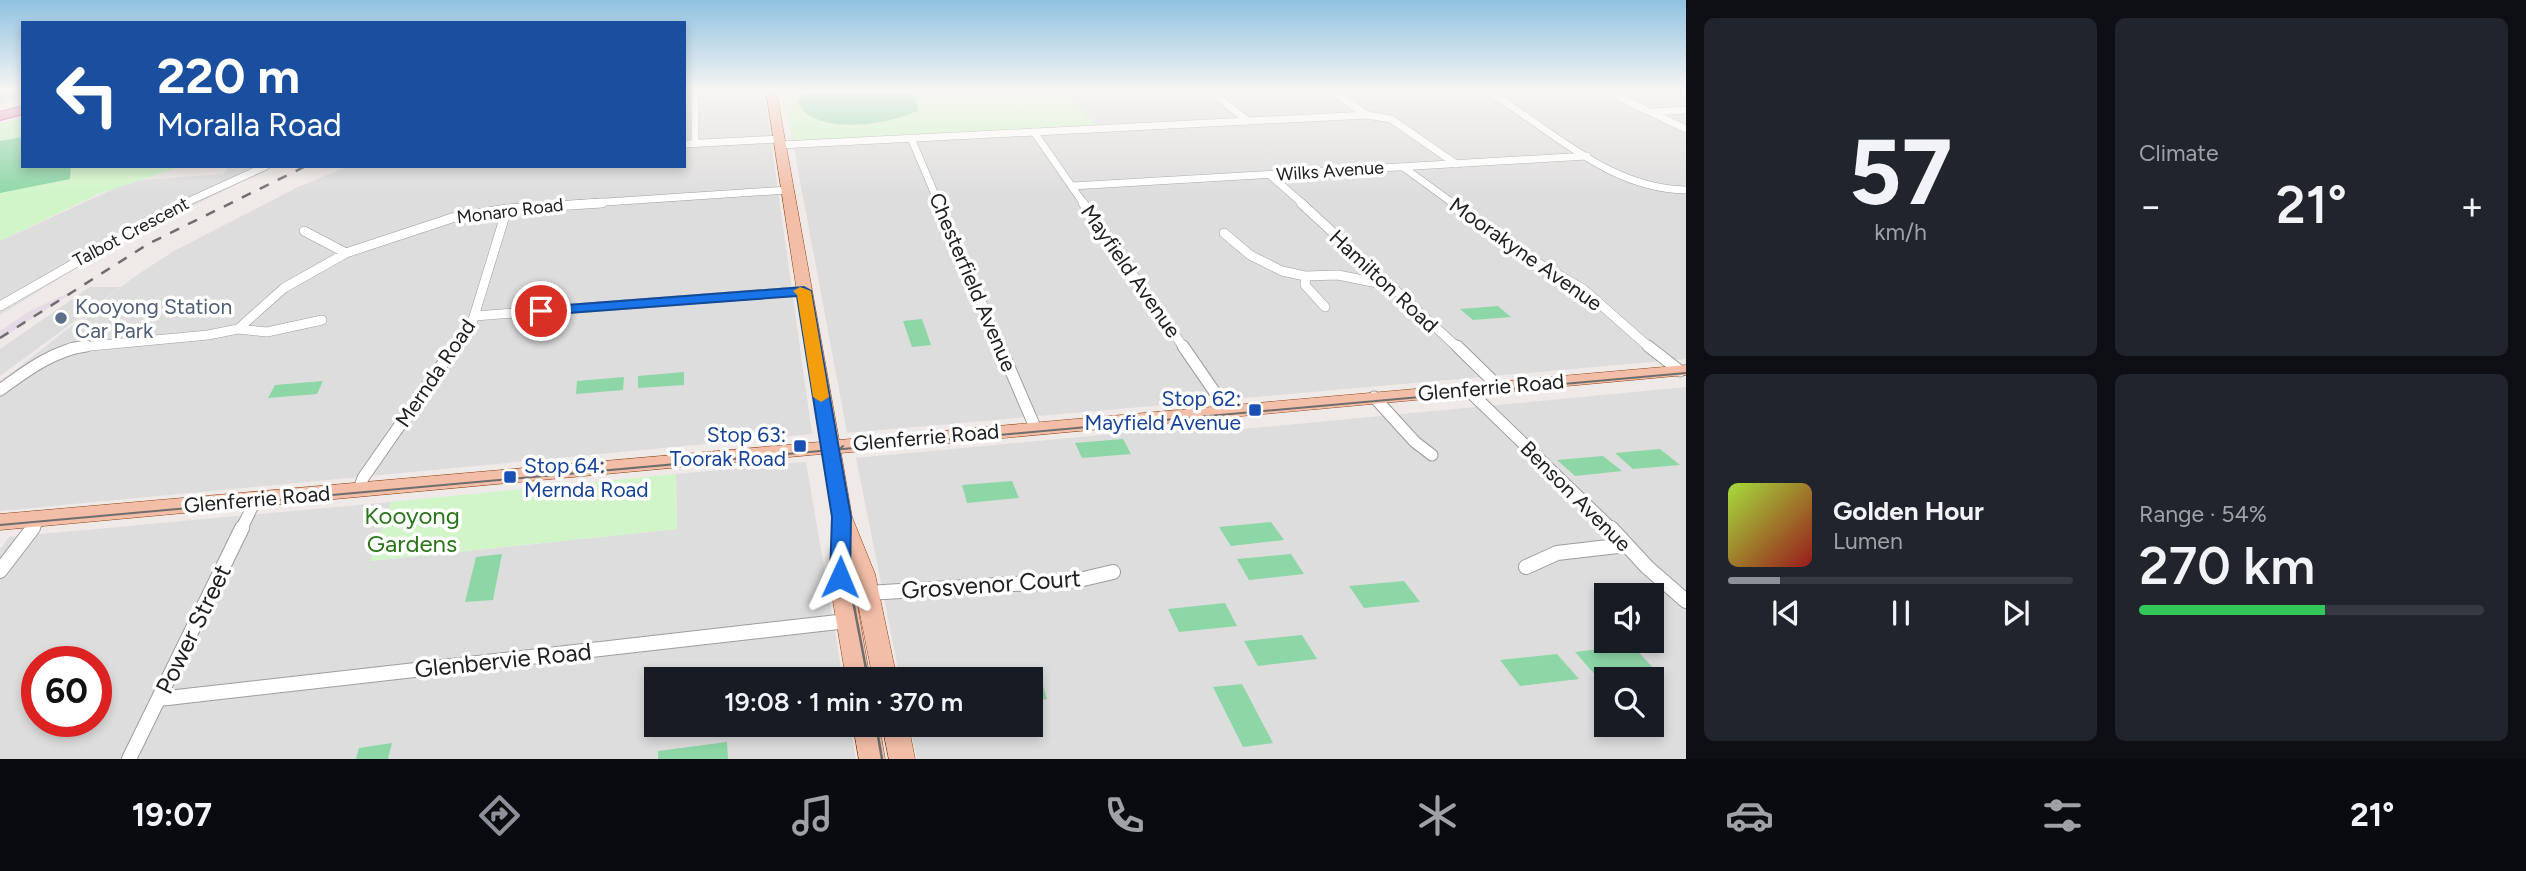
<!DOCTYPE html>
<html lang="en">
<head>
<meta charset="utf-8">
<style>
	:root { --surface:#171b24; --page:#20242c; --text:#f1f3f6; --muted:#9ea1a6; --line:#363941; --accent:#8c9099 }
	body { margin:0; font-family:Figtree,sans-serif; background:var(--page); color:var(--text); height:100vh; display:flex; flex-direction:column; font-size:26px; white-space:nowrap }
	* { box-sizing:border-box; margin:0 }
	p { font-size:23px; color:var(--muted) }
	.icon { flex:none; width:38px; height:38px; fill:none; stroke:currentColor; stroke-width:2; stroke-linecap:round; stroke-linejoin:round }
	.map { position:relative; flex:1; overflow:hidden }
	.drawer { display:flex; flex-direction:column; gap:18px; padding:18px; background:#0d0f14; width:840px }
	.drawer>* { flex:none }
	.guide { position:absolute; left:21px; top:21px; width:665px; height:147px; border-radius:0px; box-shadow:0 4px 10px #0003; background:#1a4fa0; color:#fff; overflow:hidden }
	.fabs { position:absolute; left:1594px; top:583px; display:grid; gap:14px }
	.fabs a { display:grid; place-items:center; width:70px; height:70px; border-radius:0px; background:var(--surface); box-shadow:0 4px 10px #0003; font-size:35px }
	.speed { position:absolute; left:21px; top:646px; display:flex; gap:14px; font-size:35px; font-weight:700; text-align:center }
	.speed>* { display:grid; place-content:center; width:91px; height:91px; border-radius:50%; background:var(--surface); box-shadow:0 4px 10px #0003; line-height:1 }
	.speed .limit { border:10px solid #d22; background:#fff; color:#111 }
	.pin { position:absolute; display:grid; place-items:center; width:60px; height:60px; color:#fff; margin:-30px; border:4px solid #fff; border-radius:50%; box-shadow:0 2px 7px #0007 }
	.me { position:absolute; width:77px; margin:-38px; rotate:1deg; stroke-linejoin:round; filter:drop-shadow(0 0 5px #0008) }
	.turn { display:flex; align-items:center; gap:24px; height:147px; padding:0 21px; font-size:32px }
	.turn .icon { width:91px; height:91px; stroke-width:2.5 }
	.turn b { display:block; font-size:49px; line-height:60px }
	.big { font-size:52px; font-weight:600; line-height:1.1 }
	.drawer .card { flex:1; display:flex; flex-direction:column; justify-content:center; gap:10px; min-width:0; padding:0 24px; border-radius:10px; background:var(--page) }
	.drawer .dial { align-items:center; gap:0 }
	.dial b { font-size:91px; line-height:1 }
	.song { display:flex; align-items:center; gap:21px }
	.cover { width:84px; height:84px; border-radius:10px; background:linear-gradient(135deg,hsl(80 70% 55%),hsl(0 70% 35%)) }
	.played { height:7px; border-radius:4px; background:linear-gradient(90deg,var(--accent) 15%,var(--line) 15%) }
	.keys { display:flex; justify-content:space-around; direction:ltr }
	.heat { display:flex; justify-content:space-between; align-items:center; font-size:38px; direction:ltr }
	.charge { height:10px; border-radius:5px; background:linear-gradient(90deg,#34c759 54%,var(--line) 0) }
	.drawer .tiles { flex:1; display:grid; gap:18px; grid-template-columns:repeat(2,1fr) }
	.trip { position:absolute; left:644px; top:667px; width:399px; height:70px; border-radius:0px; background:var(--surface); box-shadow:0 4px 10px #0003; font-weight:600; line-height:70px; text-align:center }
	.tab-bar { display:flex; height:112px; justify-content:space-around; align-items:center; background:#090b0e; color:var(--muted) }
	.tab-bar .icon { width:49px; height:49px }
	.tab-bar .selected { color:var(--accent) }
	.tab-bar b { font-size:32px; color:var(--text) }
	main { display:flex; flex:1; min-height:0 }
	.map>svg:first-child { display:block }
	.residential { fill:#dedddd; fill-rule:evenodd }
	.industrial { fill:#e6dae8 }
	.park { fill:#d1f5c9 }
	.pitch { fill:#8dd6a6 }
	.parking { fill:#dcdcdc }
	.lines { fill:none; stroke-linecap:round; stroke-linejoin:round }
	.river { fill:#acd8d6; fill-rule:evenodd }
	.street-far3-casing { stroke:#9d9d9d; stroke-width:8 }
	.street-far2-casing { stroke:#9d9d9d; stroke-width:10 }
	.street-far1-casing { stroke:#9d9d9d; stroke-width:13 }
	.street-casing { stroke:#9d9d9d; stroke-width:16 }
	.primary-casing { stroke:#8d400f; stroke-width:1 }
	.highway-casing { stroke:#ca3792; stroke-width:2 }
	.street-far3 { stroke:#fff; stroke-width:7 }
	.street-far2 { stroke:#fff; stroke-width:9 }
	.street-far1 { stroke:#fff; stroke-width:11 }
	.street { stroke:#fff; stroke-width:14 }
	.primary { fill:#f3bea8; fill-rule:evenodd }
	.highway { fill:#df96b8; fill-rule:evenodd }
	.tram-far1 { stroke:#6e6e6e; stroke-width:2 }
	.tram { stroke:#6e6e6e; stroke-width:2.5 }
	.rail { stroke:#6e6e6e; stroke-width:2.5; stroke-dasharray:10 10; stroke-linecap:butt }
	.route { fill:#1a73e8; stroke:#114b97; stroke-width:2 }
	.slow { fill:#f59e0b }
	.service-dot { fill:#5c6f8a; stroke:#fff; stroke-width:2.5 }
	.transit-dot { fill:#1a4fb4; stroke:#fff; stroke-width:2.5 }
	.labels { text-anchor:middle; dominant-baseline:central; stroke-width:7; stroke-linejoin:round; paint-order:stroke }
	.far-street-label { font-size:18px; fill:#202020; stroke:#fff }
	.street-label { font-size:21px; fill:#202020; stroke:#fff }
	.service-label { font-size:21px; fill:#4e5e75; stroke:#fff; text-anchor:start }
	.transit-label { font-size:21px; fill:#164399; stroke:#fff; text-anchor:end }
	.near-park-label { font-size:24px; fill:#297517; stroke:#fff }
	.near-street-label { font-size:24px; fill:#202020; stroke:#fff }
</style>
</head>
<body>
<main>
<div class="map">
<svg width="1686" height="759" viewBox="0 0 1686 759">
	<rect width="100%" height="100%" fill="#efeae7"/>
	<path class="residential" d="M684,90H764L812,434L0,511V382L134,277L174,251L298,187L349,166H684Z
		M783,90H1686V359L847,433Z
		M230,166H276L125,238L0,315V241L131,181L223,174Z
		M1686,387V759H917L910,725L1031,724V679H900L856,458L1133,432L1233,430ZM1606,595H1652V640H1606ZM1606,679H1652V724H1606Z
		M806,462L843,679H656V724L850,725L856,759H0V549L9,537L391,502L371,561L677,529L676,474ZM37,662H96V721H37Z"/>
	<path class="industrial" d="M83,286L22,325L0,340V331L30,311Z"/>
	<path class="park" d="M783,90H1065L1095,125L793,141Z
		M23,117V166H183L96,195L0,241V124Z
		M676,474L677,529L370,561L391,502Z"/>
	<path class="pitch" d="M816,90H900L915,96L919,110C891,125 812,137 797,101L802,95Z
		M23,137V166H71L70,179L0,193V141Z
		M1498,306L1511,317L1473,320L1460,309Z
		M922,319L931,345L912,347L903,321Z
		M684,372V385L638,388V376Z
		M624,377L623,390L576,394L577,381Z
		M323,381L317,394L268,398L275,385Z
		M1123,439L1131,454L1082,458L1075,443Z
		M1660,449L1680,465L1633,469L1615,453Z
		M1603,456L1622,471L1575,476L1557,460Z
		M1012,481L1019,498L967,503L962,485Z
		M1271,522L1284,540L1231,546L1219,527Z
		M502,554L493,600L465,602L476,557Z
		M1291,554L1304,574L1249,580L1237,559Z
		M1404,581L1420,602L1364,608L1349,586Z
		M1225,603L1237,626L1179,632L1168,609Z
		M1302,635L1317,659L1258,666L1244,641Z
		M1632,645L1655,670L1597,677L1575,652Z
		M1557,654L1579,679L1520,686L1500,660Z
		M1039,673L1047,699L1031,701V679H983Z
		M1242,684L1273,743L1243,747L1213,687Z
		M727,742L728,759H658V751Z
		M392,743L388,759H356L359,748Z"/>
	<path class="parking" d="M90,287H121L0,376V349Z"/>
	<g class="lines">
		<path class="river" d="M11,90H23V95L0,105V95Z"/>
		<g class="street-far3-casing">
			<path id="street-far3" d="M695,90V144
				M1103,90L1107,94
				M1209,90L1248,121
				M1330,90L1367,115L1391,119L1456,164
				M1486,90C1550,128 1608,189 1686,190
				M1604,90L1686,129
				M1654,112L1686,110
				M1034,132L1084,204
				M911,138L939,204
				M684,144L779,139
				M780,145L1367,115
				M1403,167L1454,204
				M1270,175L1303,204
				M1072,186L1587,156
				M183,204L266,166
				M576,204L788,190"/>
		</g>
		<g class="street-far2-casing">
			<path id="street-far2" d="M939,203L1001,348
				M1083,203L1184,348
				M1301,203L1458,348
				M1452,203L1522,254L1583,289L1650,348
				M304,231L346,253
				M1224,233L1250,255L1282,271L1305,276L1338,275L1392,286
				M1306,276L1305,285L1325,307
				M0,306L154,218L187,203
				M475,316L804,291
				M238,329L267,332L322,320
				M70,348L208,335L238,329L284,288L346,253L452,218L507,209L602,203
				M454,348L472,323L507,209"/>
		</g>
		<g class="street-far1-casing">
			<path id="street-far1" d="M1000,346L1035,427
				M1183,346L1227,410
				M1457,346L1499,387
				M1648,346L1680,371
				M1467,389L1613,530
				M0,390C26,371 54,350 86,346
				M1374,397L1415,442L1432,455
				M359,489L363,478L455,346
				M31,530L40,519
				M241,530L256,499"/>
		</g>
		<g class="street-casing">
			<path id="street" d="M1611,528L1647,567L1686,601
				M1526,567L1557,553L1626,545
				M0,571L33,528
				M868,593L1079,580L1113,572
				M159,699L847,621
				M129,759L242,528"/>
		</g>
		<g class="primary-casing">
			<path id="primary" d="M766,90H776L839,440L1686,365V375L841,453L852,517L875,574L897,679H873L851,569L870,679H846L829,577L833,520L822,454L0,530V514L820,442Z
				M853,724H879L885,759H859Z
				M882,724H908L915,759H889Z"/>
		</g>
		<g class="highway-casing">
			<path id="highway" d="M23,106V114L0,120V112Z"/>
		</g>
		<use href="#street-far3" class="street-far3"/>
		<use href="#street-far2" class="street-far2"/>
		<use href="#street-far1" class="street-far1"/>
		<use href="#street" class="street"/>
		<use href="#primary" class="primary"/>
		<use href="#highway" class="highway"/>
		<path class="tram-far1" d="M0,525L1686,373
			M840,530L829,459L843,446"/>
		<path class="tram" d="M839,528L868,679
			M876,724L882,759"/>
		<path class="rail" d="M0,338L148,244L306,166"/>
	</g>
	<linearGradient id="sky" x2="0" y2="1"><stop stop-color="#90c2e1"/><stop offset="0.46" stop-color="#f8f6f4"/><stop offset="1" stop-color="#f8f6f4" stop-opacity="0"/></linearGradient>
	<rect width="1686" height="196" fill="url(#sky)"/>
	<path class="route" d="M804,287L811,291L851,517L850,577L847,582H833L830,577L832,517L797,296L541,315L534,311L541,307Z"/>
	<path class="slow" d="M800,287L811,291L829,397L821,402L813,397L797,295L793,291Z"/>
	<circle class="service-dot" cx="61" cy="318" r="7"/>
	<g class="transit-dot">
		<rect x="1248" y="403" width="14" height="14" rx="3.5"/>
		<rect x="793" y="439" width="14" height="14" rx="3.5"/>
		<rect x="503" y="470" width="14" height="14" rx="3.5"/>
	</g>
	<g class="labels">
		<g class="far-street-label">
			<text transform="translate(1330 171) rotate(-4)">Wilks Avenue</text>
			<text transform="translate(510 211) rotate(-7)">Monaro Road</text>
			<text transform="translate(131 232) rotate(-28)">Talbot Crescent</text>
		</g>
		<g class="street-label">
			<text transform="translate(1526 254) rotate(35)">Moorakyne Avenue</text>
			<text transform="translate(1131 271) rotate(55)">Mayfield Avenue</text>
			<text transform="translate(1384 281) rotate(43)">Hamilton Road</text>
			<text transform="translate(973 282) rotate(67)">Chesterfield Avenue</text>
			<text transform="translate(435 373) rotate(-56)">Mernda Road</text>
			<text transform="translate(1491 387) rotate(-5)">Glenferrie Road</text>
			<text transform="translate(926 437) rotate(-5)">Glenferrie Road</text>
			<text transform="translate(1576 496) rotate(45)">Benson Avenue</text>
			<text transform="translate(257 499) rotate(-5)">Glenferrie Road</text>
		</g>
		<g class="service-label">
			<text x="75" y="306">Kooyong Station<tspan x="75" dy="24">Car Park</tspan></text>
		</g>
		<g class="transit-label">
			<text x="1241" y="398">Stop 62:<tspan x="1241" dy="24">Mayfield Avenue</tspan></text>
			<text x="786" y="434">Stop 63:<tspan x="786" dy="24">Toorak Road</tspan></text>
			<text x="524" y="465" text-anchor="start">Stop 64:<tspan x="524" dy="24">Mernda Road</tspan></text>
		</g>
		<g class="near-park-label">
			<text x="412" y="515">Kooyong<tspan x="412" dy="28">Gardens</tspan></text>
		</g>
		<g class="near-street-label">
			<text transform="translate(991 584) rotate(-4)">Grosvenor Court</text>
			<text transform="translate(193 629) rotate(-64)">Power Street</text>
			<text transform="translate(503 660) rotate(-6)">Glenbervie Road</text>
		</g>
	</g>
</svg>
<div class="fabs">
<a><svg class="icon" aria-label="sound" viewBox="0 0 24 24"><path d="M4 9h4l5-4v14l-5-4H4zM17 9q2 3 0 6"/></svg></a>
<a><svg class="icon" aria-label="search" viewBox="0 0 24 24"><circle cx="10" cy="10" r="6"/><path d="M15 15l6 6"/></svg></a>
</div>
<div class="speed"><div class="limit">60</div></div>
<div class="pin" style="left:541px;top:311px;background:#d93025"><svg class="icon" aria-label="arrive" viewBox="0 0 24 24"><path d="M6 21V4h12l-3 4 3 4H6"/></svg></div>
<svg class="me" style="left:840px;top:577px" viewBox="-20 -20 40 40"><path d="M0-17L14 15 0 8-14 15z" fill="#1a73e8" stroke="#fff" stroke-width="4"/></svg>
<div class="trip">19:08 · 1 min · 370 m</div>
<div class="guide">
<div class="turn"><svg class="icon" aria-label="left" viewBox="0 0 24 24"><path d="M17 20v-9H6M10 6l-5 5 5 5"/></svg><div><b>220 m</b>Moralla Road</div></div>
</div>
</div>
<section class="drawer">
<div class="tiles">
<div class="card dial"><b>57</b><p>km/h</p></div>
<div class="card"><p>Climate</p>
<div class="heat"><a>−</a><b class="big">21°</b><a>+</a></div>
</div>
<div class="card">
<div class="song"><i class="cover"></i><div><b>Golden Hour</b><p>Lumen</p></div></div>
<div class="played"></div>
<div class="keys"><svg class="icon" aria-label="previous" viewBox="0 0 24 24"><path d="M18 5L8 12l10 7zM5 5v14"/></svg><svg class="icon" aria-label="pause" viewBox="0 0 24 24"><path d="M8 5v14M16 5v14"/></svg><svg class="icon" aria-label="next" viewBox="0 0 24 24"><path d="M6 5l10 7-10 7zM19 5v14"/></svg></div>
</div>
<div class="card"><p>Range · 54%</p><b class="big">270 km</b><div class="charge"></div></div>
</div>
</section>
</main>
<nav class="tab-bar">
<b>19:07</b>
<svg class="icon selected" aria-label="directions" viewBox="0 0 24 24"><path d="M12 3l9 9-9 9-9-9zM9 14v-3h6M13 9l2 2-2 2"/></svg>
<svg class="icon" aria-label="music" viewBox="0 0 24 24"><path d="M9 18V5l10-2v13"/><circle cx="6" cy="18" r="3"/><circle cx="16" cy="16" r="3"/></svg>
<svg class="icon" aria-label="phone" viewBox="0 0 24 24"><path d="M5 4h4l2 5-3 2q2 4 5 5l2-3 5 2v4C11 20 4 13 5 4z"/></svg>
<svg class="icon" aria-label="climate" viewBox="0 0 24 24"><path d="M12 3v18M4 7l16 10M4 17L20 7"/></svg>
<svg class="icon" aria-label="car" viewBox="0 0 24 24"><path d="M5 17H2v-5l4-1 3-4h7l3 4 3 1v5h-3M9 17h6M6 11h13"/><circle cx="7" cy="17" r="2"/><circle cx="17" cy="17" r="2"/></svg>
<svg class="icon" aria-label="filters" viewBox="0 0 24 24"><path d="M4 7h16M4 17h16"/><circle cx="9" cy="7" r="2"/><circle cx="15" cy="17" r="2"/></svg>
<b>21°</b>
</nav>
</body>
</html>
